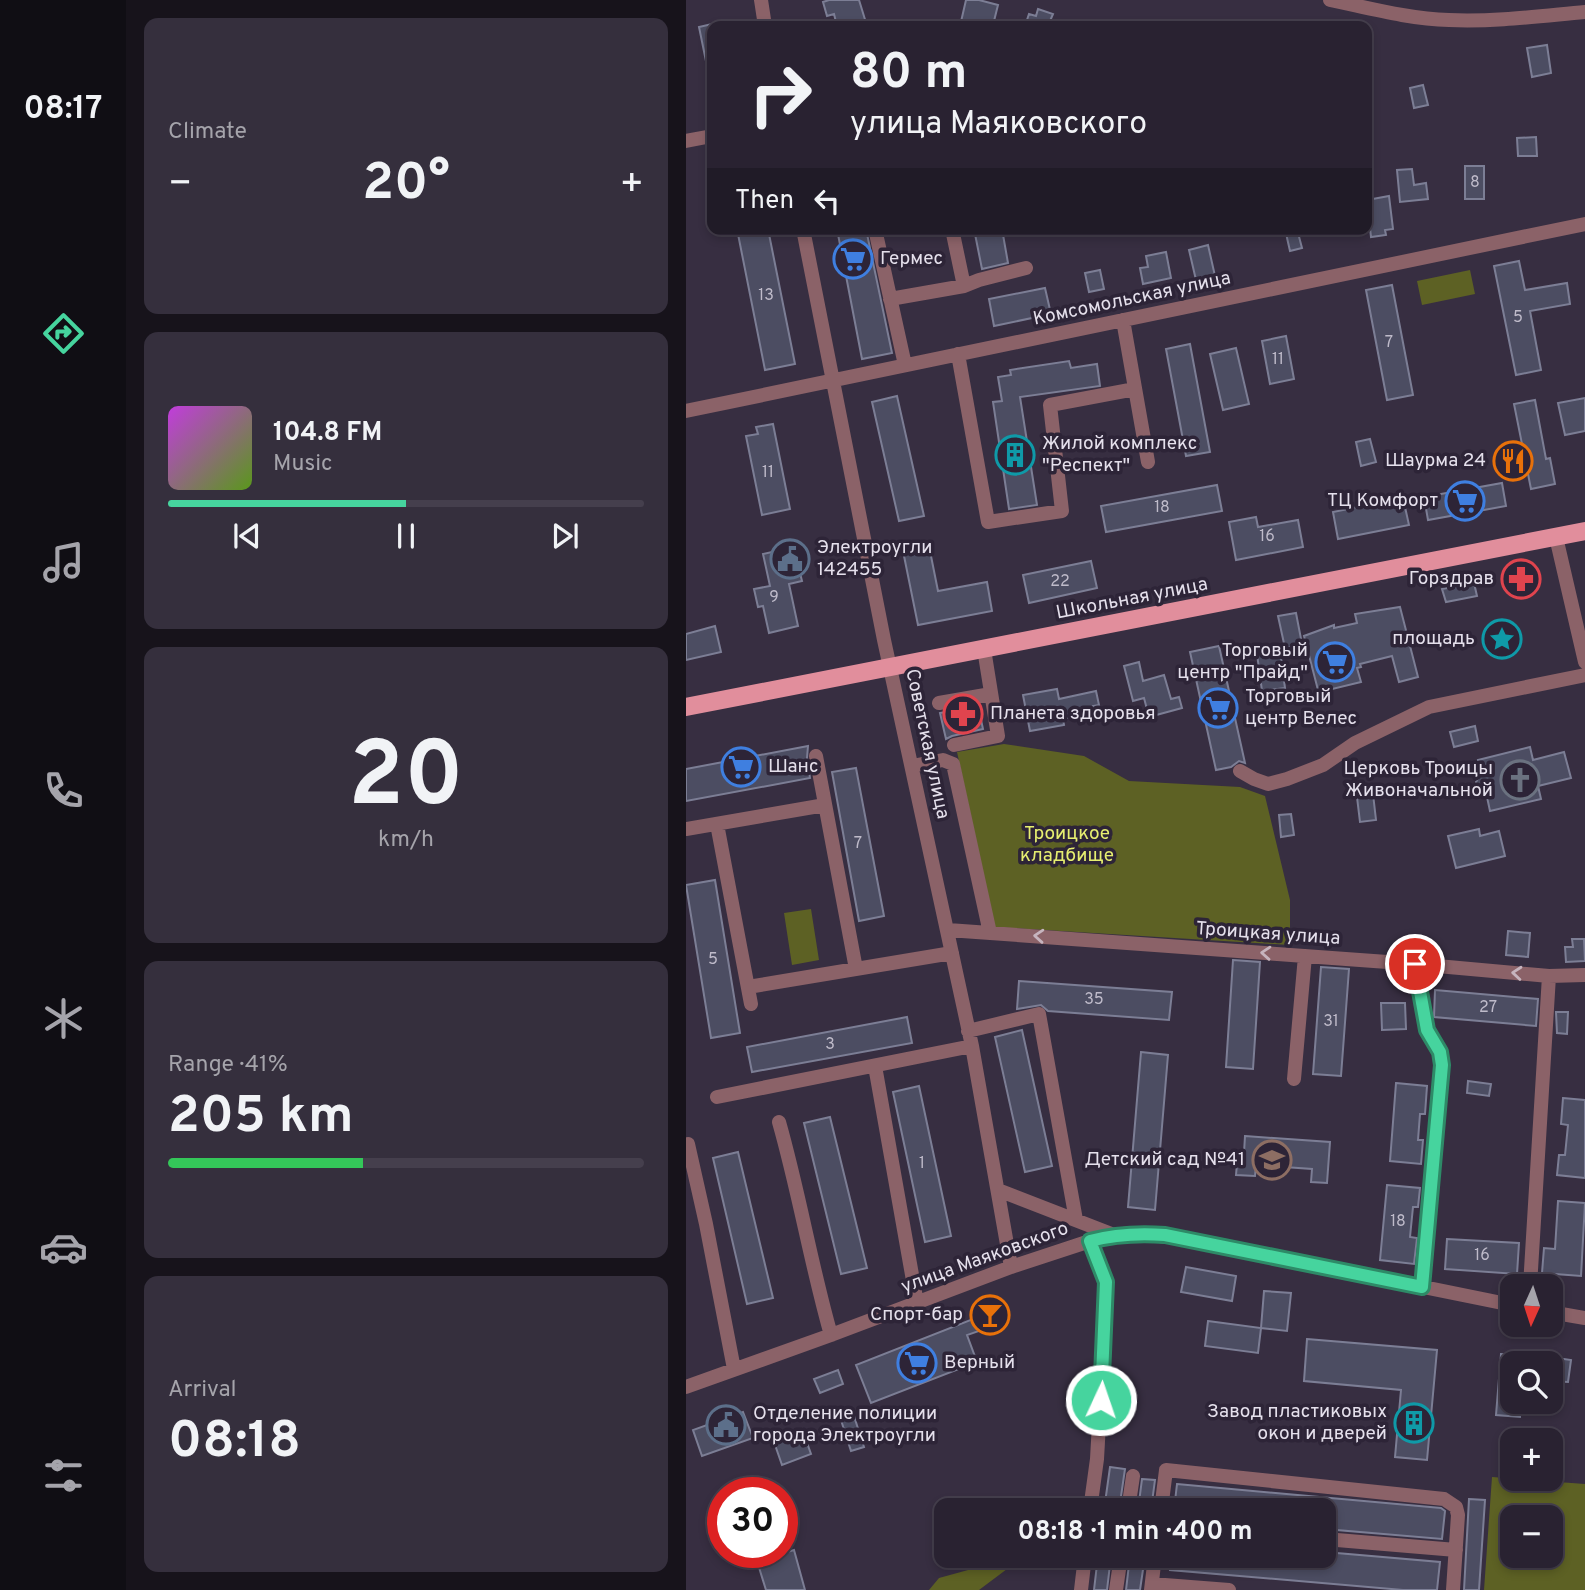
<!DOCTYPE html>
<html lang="en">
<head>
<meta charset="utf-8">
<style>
	:root { --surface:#292231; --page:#352f3d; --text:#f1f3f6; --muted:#a5a4ab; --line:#453f4d; --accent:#46d49e }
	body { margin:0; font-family:Overpass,sans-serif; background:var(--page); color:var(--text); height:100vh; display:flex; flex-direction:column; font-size:26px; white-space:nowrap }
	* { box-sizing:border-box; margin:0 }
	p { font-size:23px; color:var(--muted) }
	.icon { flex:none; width:38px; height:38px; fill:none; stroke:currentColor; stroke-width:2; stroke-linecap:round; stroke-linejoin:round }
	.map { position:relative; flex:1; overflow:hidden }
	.panel { display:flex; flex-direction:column; gap:18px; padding:18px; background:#17131b; width:560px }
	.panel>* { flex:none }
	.banner { position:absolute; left:21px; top:21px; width:665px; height:214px; border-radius:14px; box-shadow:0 4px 10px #0003,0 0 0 2px var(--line); background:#292231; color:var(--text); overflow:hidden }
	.needle { width:46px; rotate:183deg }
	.fabs { position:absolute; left:814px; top:1274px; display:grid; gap:14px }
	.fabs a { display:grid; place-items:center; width:63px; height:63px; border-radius:14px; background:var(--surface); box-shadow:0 4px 10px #0003,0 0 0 2px var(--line); font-size:35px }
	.speed { position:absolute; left:21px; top:1477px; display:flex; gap:14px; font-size:35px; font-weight:700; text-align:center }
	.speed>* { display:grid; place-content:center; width:91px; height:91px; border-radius:50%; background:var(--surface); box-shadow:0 4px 10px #0003,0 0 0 2px var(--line); line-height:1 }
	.speed .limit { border:10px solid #d22; background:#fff; color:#111 }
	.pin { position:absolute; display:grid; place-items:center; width:60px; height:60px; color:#fff; margin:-30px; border:4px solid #fff; border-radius:50%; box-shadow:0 2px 7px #0007 }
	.me { position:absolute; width:77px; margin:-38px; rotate:3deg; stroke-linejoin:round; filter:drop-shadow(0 0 5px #0008) }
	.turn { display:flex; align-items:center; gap:24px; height:147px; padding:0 28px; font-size:32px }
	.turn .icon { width:91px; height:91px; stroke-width:2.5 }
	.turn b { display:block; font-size:49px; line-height:60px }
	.then { display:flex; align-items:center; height:66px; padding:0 28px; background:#0003; gap:14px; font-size:26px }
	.big { font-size:52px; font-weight:700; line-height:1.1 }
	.panel .card { flex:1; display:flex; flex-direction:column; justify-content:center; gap:10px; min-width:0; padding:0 24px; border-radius:14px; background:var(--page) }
	.panel .dial { align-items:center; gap:0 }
	.dial b { font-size:91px; line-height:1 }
	.song { display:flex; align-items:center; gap:21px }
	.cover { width:84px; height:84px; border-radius:10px; background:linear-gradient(135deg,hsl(290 70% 55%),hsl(90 70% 35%)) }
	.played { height:7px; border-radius:4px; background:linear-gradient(90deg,var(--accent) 50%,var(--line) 50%) }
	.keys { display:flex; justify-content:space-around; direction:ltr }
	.heat { display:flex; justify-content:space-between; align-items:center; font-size:38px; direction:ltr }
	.charge { height:10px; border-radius:5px; background:linear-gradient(90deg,#34c759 41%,var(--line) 0) }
	.trip { position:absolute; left:248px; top:1498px; width:402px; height:70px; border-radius:14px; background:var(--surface); box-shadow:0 4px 10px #0003,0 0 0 2px var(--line); font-weight:700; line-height:70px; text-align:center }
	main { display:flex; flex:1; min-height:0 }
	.dock { display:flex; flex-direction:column; width:126px; justify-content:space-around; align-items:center; background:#100e14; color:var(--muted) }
	.dock .icon { width:49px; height:49px }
	.dock .current { color:var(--accent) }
	.dock b { font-size:32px; color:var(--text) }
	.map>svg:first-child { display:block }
	.green { fill:#5d6124; fill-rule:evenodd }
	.water { fill:#001949 }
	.building { fill:#4c4d62; stroke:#7c7e95; stroke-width:2 }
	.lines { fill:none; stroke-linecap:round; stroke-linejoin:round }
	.minor { stroke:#8b6268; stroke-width:14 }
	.major { stroke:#e18e9c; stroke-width:18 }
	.oneway { stroke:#c6b4be }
	.route-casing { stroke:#2e8a67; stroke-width:18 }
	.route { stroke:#46d49e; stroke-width:12 }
	.labels { text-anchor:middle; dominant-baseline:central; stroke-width:7; stroke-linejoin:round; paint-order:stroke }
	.number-label { font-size:16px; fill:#bfbbca }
	.poi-label { font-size:19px; fill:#e5e0ec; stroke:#2d2437; text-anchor:end }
	.street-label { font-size:19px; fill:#e5e0ec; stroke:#2d2437 }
	.park-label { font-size:19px; fill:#e6ee70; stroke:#2d2437 }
</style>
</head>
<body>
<main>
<nav class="dock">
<b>08:17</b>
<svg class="icon current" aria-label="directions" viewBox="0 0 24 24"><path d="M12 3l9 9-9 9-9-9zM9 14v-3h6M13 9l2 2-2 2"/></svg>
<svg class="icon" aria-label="music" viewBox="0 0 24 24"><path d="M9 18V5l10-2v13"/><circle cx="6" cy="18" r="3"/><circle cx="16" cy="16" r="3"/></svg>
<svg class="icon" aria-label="phone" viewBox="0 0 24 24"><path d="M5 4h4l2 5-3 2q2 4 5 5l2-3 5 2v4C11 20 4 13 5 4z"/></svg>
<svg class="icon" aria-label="climate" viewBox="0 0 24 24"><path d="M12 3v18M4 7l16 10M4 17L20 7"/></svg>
<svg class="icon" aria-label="car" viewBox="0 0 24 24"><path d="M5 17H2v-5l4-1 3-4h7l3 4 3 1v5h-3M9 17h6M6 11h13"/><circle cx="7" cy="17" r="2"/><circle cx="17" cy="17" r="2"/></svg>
<svg class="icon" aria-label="filters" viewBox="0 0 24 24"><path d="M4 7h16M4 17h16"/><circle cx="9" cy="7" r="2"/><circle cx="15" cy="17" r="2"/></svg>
</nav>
<section class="panel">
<div class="card"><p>Climate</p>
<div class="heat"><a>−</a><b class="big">20°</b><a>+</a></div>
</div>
<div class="card">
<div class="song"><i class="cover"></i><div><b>104.8 FM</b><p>Music</p></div></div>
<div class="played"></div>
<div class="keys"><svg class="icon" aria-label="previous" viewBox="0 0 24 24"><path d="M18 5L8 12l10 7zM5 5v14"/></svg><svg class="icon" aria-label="pause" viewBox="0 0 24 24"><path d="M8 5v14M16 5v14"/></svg><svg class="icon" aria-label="next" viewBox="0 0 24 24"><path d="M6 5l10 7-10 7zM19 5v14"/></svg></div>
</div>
<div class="card dial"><b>20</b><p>km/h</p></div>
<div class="card"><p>Range · 41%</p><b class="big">205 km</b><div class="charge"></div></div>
<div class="card"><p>Arrival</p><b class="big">08:18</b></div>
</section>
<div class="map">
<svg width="899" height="1590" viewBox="0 0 899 1590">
	<rect width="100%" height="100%" fill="#372e41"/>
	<path class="green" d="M784,270L789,294L736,305L731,281Z
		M318,744L398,756L443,781L554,787L579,796L604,900V945L309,927L271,752Z
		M125,909L133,960L106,965L98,913Z
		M806,1477L899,1484V1590H798ZM826,1517H864V1556H826Z
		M333,1556L325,1566L293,1590H243L253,1578Z"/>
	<path class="water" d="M801 641a14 14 0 1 1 28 0a14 14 0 1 1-28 0Z"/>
	<path class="building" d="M143,0H173L181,26H151L148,14L141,16L137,2Z
		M280,0H293L312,5L307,25L296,23L295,26H274Z
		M352,9L367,14L364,21L373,24V26H339L343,14L350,16Z
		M26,24V65L21,66L13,27Z
		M861,45L865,73L846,77L841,48Z
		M737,85L742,105L728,108L724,88Z
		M850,137L851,156H832L831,138Z
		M779,166H798V199H779Z
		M726,169L728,185L740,183L742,199L714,202L711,170Z
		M703,196L707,229L699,230L700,235L685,237L681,200Z
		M51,229H82L109,364L79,370Z
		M151,229H180L206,353L176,359Z
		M288,229H316L322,263L296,269Z
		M599,229H611L616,248L604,251Z
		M522,245L529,276L510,280L503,250Z
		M480,252L485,278L457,284L454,268L462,267L460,256Z
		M833,261L839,290L881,283L884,304L844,311L855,370L830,375L808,266Z
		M414,270L418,289L403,292L399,273Z
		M706,285L727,395L701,400L680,290Z
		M359,288L365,314L308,326L303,299Z
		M600,336L608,379L584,384L576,341Z
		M504,344L524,452L500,456L480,349Z
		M550,348L563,404L537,410L524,354Z
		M383,361L385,368L411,364L414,386L334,397L351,505L323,509L307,402L316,401L312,377L325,375L324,370Z
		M211,396L238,516L213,521L186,402Z
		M899,398V431L879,435L872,403Z
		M849,400L860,459L864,458L869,484L845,489L828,404Z
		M87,424L104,509L76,515L60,436L72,434L70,427Z
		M684,439L690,462L675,466L670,442Z
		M816,483L820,506L742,520L738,497Z
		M531,485L536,511L420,532L415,506Z
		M717,498L723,525L652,539L647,512Z
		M570,517L572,527L612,520L617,547L550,560L543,522Z
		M243,546L252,591L301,582L306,611L232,625L217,551Z
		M104,548L109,570L113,569L116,581L103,584L112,626L83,633L77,606L72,607L68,589L84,586L77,554Z
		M405,561L411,588L343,603L337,575Z
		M788,583L791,596L760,602L756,589Z
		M714,607L732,677L713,682L706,656L674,664L675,667L671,668L675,682L634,692L632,690L618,636L648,625V628L671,623L669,614Z
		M610,613L616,644L599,648L592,616Z
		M29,626L35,652L0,660V634Z
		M533,646L559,763L553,761L545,767L530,770L504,652Z
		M594,650L599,688L576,691L571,654Z
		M453,662L457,681L478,675L485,699L493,697L496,708L463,717L458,698L447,701L438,666Z
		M371,689L373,699L410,691L413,705L407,706L408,712L377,719L378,725L344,731L337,695Z
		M292,706L297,729L266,736L260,739L254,713Z
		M789,726L792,741L768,747L764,732Z
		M122,746L121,758L124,778L0,801V769Z
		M844,747L847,760L878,752L885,778L852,786L855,799L804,811L801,797L794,795L791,790L790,782L795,774L792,760Z
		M170,768L198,916L173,921L146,772Z
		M687,794L690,820L674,822L671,797Z
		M605,814L608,835L595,837L593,815Z
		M793,829L794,836L813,831L819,856L770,868L762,836Z
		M29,880L54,1033L25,1038L0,885Z
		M822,931L844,933L842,957L820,955Z
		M886,939H898L899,961L880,962L879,947H887Z
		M547,960L574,962L567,1069L540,1067Z
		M635,967L663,969L655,1076L627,1074Z
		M333,981L486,992L483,1020L362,1011L355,1005L331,1009Z
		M749,990L852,999L850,1026L748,1017Z
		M695,1003H719L720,1029L696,1030Z
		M870,1012H882L881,1034L871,1033Z
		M221,1017L226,1043L66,1072L61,1047Z
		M336,1030L366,1166L339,1172L309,1037Z
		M455,1052L482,1055L469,1210L442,1207Z
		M782,1081L805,1084L803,1096L781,1093Z
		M710,1083L741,1086L739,1114H734L732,1140H737L735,1164L704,1161Z
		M233,1086L265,1236L239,1242L207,1092Z
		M877,1098L899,1100V1178L871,1175L873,1155H879L882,1125L875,1124Z
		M144,1117L181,1268L155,1274L118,1123Z
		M559,1136L644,1142L641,1183L625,1182L626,1169L570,1165L569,1176L550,1175L552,1152L558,1153Z
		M52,1152L87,1298L61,1304L27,1158Z
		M701,1185L734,1188L732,1207H727L724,1237L731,1238L728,1264L694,1260Z
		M872,1201L899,1203L895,1276L856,1273L858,1248L869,1249Z
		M761,1239L833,1243L831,1274L759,1269Z
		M500,1267L550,1276L546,1301L495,1292Z
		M578,1291L605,1293L601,1331L575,1328Z
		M309,1302L316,1323L281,1335L291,1362L185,1403L170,1365L295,1316L292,1307Z
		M522,1321L575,1328L572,1353L519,1346Z
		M621,1339L751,1350L741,1460L709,1457L715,1390L618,1381Z
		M815,1354L826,1355V1402H835L834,1417L810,1415Z
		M871,1358L885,1360L882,1382L864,1381V1369H869Z
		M152,1370L157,1384L134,1393L128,1379Z
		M57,1412L67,1438L16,1456L7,1430Z
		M167,1413L178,1447L165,1451L154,1417Z
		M116,1429L125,1454L96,1465L87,1439Z
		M424,1467L439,1469L433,1510H418Z
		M456,1479L469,1480L465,1510H452Z
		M491,1484L755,1508L759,1511L756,1539L639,1529V1510H488Z
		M783,1499L799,1500L793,1590H778Z
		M108,1550L119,1590H80L71,1561Z
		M639,1552L754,1562L751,1590H717L484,1570L485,1556H639Z
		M412,1556H425L421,1590H408Z
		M444,1556H459L454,1590H440Z"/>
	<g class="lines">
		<path class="minor" d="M75,0L79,26
			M644,0C683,8 723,19 763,20C808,22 854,16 899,12
			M0,141L26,136
			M117,229L198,640L286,1046L325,1267
			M189,229L219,365
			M278,286L293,280L340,268
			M204,299L278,286L266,229
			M437,320L462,462
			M272,354L302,522L376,511L364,405L449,389
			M0,411L899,224
			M870,537L899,662
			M253,703L305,694
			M268,745L312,736L298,649
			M130,756L170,969
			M226,766L257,760L267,764L304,933
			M554,771L568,779L582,784L601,779L637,765L669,743L743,707L899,675
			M31,824L65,1004
			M0,829L139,805
			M262,930L729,964L863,976L899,975
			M729,964L741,1030L754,1052L756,1065L736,1287
			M62,987L266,953
			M282,1031L353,1014L390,1220
			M189,1066L231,1303
			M608,1079L619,956
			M31,1097L286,1046
			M93,1122C113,1192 125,1265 145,1335
			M2,1144L20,1224L48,1369
			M312,1190L428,1235
			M844,1286L863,976
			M864,1312L899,1318
			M0,1387L145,1335L325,1267L404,1241L428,1235L446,1233L501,1239L826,1305
			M404,1510L411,1459L420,1298L417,1271L404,1241
			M442,1510L447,1476
			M475,1510L480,1470L758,1499L770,1507L772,1515L767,1590
			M639,1539L770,1550
			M466,1584L543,1590
			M395,1590L399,1556
			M430,1590L435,1556
			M465,1590L469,1556"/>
		<path class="major" d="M0,707L899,531"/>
	</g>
	<defs><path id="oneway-chevron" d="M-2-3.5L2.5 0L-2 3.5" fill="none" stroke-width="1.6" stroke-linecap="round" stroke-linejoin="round" transform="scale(1.75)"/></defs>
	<g class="oneway">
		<use href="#oneway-chevron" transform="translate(353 936) rotate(-176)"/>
		<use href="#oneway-chevron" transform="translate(580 953) rotate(-176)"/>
		<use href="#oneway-chevron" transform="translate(831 973) rotate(-175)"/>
	</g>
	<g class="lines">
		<g class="route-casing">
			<path id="route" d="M415,1400L420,1282L404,1241C430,1234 452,1233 479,1235L736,1287L756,1065L754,1052L741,1030L729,964"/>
		</g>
		<use href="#route" class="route"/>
	</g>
	<defs>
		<g id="supermarket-ring" transform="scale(2.0125)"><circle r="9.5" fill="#2d2437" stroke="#3f7fe0" stroke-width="1.5"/><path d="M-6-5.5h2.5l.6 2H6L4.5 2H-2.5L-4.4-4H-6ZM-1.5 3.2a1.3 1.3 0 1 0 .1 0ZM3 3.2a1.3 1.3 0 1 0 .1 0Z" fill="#3f7fe0"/></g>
		<g id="building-ring" transform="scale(2.0125)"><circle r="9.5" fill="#2d2437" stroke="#0f9aa8" stroke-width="1.5"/><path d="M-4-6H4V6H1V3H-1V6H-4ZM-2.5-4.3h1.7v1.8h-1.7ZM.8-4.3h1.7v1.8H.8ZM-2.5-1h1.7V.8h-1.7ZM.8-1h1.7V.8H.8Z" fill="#0f9aa8"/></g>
		<g id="restaurant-ring" transform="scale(2.0125)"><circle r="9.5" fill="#2d2437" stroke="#e8710a" stroke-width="1.5"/><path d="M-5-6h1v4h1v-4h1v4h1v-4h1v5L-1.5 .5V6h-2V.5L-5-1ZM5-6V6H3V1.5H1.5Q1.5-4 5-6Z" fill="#e8710a"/></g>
		<g id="civic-ring" transform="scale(2.0125)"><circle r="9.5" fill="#2d2437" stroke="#5c6f8a" stroke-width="1.5"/><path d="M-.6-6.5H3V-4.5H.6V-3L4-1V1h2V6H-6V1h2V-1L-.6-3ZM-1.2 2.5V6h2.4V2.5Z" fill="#5c6f8a"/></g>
		<g id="pharmacy-ring" transform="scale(2.0125)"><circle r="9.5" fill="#2d2437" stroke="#e0444e" stroke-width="1.5"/><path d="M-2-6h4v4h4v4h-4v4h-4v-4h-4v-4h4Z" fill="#e0444e"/></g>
		<g id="sight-ring" transform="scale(2.0125)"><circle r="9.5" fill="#2d2437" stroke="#0f9aa8" stroke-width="1.5"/><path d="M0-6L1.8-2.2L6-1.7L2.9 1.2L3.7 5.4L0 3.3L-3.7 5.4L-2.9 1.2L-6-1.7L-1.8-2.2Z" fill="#0f9aa8"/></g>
		<g id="church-ring" transform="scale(2.0125)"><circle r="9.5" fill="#2d2437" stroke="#6b7280" stroke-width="1.5"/><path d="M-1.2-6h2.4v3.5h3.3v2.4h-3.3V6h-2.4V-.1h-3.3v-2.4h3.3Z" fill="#6b7280"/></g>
		<g id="school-ring" transform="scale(2.0125)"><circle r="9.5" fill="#2d2437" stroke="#8d6e63" stroke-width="1.5"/><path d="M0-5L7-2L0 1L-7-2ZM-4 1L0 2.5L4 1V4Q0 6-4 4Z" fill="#8d6e63"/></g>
		<g id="bar-ring" transform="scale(2.0125)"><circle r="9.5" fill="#2d2437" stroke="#e8710a" stroke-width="1.5"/><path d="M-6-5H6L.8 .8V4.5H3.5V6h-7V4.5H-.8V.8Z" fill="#e8710a"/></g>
	</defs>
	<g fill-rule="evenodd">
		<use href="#supermarket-ring" x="167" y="259"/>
		<use href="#building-ring" x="329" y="455"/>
		<use href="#restaurant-ring" x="827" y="461"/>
		<use href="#supermarket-ring" x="779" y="501"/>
		<use href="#civic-ring" x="104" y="559"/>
		<use href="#pharmacy-ring" x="835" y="579"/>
		<use href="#sight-ring" x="816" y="639"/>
		<use href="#supermarket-ring" x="649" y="662"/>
		<use href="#supermarket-ring" x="532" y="708"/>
		<use href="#pharmacy-ring" x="277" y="714"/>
		<use href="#supermarket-ring" x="55" y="767"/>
		<use href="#church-ring" x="834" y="780"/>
		<use href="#school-ring" x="586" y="1160"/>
		<use href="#bar-ring" x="304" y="1315"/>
		<use href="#supermarket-ring" x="231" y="1363"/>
		<use href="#building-ring" x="728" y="1423"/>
		<use href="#civic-ring" x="40" y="1425"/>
	</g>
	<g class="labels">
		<g class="number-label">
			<text x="789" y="183">8</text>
			<text x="80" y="296">13</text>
			<text x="832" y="318">5</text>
			<text x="703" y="343">7</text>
			<text x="592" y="360">11</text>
			<text x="82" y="473">11</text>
			<text x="476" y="508">18</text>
			<text x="581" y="537">16</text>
			<text x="374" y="582">22</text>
			<text x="88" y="598">9</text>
			<text x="172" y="844">7</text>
			<text x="27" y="960">5</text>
			<text x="408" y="1000">35</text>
			<text x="802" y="1008">27</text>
			<text x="645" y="1022">31</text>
			<text x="144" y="1045">3</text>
			<text x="236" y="1164">1</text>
			<text x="712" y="1222">18</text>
			<text x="796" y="1256">16</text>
		</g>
		<g class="poi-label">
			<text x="194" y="259" text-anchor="start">Гермес</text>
			<text x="356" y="444" text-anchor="start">Жилой комплекс<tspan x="356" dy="22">"Респект"</tspan></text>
			<text x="800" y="461">Шаурма 24</text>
			<text x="752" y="501">ТЦ Комфорт</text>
			<text x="131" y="548" text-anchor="start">Электроугли<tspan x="131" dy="22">142455</tspan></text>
			<text x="808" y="579">Горздрав</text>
			<text x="789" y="639">площадь</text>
			<text x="622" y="651">Торговый<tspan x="622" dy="22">центр "Прайд"</tspan></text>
			<text x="559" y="697" text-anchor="start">Торговый<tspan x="559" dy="22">центр Велес</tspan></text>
			<text x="304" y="714" text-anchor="start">Планета здоровья</text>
			<text x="82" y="767" text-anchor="start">Шанс</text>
			<text x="807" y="769">Церковь Троицы<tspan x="807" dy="22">Живоначальной</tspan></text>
			<text x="559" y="1160">Детский сад №41</text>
			<text x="277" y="1315">Спорт-бар</text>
			<text x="258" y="1363" text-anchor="start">Верный</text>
			<text x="701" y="1412">Завод пластиковых<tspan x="701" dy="22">окон и дверей</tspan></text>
			<text x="67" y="1414" text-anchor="start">Отделение полиции<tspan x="67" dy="22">города Электроугли</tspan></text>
		</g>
		<g class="street-label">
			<text transform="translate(446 299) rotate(-12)">Комсомольская улица</text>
			<text transform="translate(446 599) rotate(-11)">Школьная улица</text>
			<text transform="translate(241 744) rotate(78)">Советская улица</text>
			<text transform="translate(582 934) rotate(4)">Троицкая улица</text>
			<text transform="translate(299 1258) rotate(-20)">улица Маяковского</text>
		</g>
		<g class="park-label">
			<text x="381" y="834">Троицкое<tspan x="381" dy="22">кладбище</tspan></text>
		</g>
	</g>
</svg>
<div class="fabs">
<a><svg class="needle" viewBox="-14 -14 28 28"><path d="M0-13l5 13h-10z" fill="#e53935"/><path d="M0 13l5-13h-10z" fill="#a5a4ab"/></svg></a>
<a><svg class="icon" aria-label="search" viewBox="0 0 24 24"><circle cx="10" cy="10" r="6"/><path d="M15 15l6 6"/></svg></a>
<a>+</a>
<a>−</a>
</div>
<div class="speed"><div class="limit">30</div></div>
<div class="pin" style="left:729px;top:964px;background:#d93025"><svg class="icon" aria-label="arrive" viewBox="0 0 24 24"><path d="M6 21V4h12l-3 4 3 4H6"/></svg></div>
<svg class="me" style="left:415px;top:1400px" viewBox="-20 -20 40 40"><circle r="17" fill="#46d49e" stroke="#fff" stroke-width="3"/><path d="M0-11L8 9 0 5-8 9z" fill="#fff"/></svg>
<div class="trip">08:18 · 1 min · 400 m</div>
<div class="banner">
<div class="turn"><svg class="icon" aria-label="right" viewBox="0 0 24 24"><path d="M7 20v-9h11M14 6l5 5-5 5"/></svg><div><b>80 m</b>улица Маяковского</div></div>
<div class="then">Then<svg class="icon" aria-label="left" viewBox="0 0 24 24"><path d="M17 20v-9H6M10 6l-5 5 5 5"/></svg></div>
</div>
</div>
</main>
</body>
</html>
